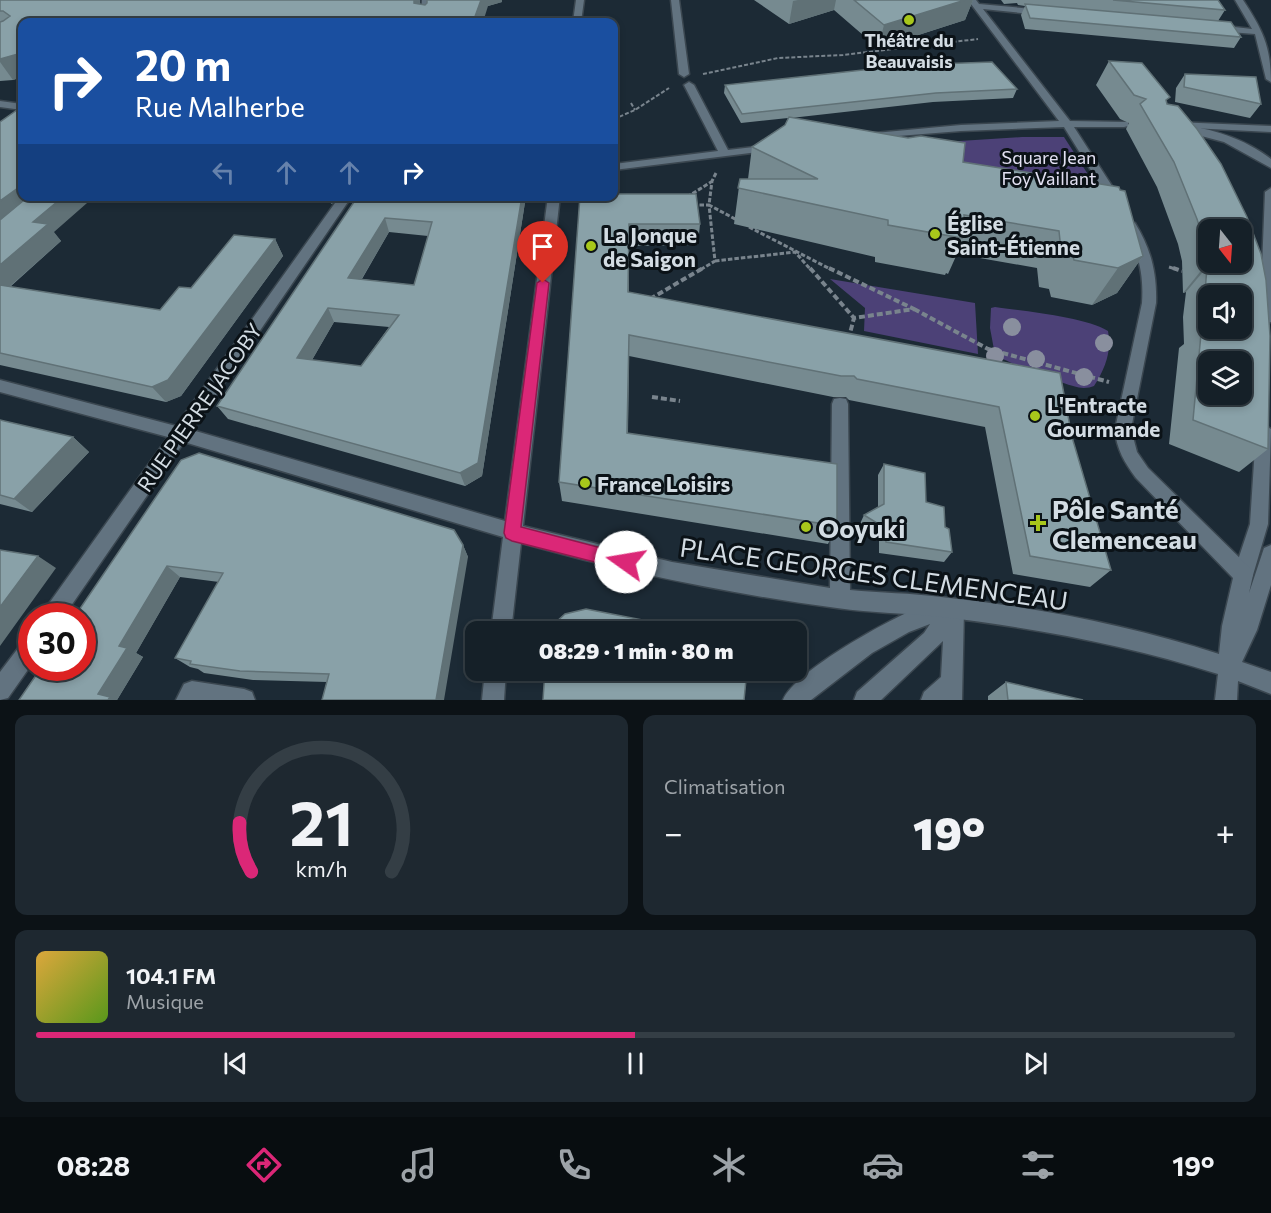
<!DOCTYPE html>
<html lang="fr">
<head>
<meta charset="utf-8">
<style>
	:root { --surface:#152028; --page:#1e2830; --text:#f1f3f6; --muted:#9da3a8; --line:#343e45; --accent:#db2777 }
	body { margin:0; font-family:Commissioner,sans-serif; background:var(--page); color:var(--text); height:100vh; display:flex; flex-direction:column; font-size:22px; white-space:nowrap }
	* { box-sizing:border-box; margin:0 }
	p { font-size:20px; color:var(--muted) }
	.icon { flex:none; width:33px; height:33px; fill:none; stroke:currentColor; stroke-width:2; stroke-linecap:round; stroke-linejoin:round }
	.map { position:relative; height:700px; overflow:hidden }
	.side { display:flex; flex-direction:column; gap:15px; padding:15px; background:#0c1216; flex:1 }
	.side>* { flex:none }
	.guide { position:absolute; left:18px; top:18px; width:600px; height:183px; border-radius:12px; box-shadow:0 3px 9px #0003,0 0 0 2px var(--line); background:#1a4fa0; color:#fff; overflow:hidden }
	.needle { width:39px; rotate:163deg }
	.controls { position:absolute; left:1198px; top:219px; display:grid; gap:12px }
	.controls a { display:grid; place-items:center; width:54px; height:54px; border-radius:12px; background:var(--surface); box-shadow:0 3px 9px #0003,0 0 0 2px var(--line); font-size:30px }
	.speed { position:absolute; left:18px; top:603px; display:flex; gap:12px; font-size:30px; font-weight:700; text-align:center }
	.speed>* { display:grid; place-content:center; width:78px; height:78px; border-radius:50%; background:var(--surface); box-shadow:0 3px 9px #0003,0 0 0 2px var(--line); line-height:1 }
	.speed .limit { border:9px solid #d22; background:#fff; color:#111 }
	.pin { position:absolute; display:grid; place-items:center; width:51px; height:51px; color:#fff; margin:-62px -26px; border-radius:50% 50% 50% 0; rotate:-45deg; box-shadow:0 0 6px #0007 }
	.pin .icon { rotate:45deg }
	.me { position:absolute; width:66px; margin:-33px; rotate:283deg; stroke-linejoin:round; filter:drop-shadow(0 0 4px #0008) }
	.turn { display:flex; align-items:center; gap:21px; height:126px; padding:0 18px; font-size:27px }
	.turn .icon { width:78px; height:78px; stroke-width:2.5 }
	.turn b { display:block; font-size:42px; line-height:51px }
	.lanes { display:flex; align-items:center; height:57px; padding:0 18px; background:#0003; justify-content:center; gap:30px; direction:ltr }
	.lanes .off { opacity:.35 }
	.big { font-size:45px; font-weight:800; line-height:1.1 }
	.side .tile { flex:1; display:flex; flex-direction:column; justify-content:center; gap:9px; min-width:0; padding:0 21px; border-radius:12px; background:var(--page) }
	.side .dial { align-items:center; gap:0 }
	.dial svg { height:156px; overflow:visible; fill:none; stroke:var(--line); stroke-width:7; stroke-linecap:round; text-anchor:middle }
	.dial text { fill:var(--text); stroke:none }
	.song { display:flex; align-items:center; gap:18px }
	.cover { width:72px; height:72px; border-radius:9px; background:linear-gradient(135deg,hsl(40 70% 55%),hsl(90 70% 35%)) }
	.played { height:6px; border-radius:3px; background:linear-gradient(90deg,var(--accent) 50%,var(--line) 50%) }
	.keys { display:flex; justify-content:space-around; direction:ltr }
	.heat { display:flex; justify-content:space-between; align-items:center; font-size:33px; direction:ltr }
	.side .tiles { flex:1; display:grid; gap:15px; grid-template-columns:1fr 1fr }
	.tile:last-child { grid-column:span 2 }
	.trip { position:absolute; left:465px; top:621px; width:342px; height:60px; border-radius:12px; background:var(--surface); box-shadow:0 3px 9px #0003,0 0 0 2px var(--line); font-weight:800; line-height:60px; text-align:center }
	.tab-bar { display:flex; height:96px; justify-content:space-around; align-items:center; background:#080d10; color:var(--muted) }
	.tab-bar .icon { width:42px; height:42px }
	.tab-bar .selected { color:var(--accent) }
	.tab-bar b { font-size:27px; color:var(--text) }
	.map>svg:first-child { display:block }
	.green { fill:#4c4177 }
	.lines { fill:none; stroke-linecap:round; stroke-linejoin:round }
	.service-casing { stroke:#3b4750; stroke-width:3 }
	.minor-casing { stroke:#3b4750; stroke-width:3 }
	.tertiary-casing { stroke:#3b4750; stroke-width:3 }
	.path-far2 { stroke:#79848d; stroke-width:2; stroke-dasharray:4 2; stroke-linecap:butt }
	.path-far1 { stroke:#79848d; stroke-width:3; stroke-dasharray:4.5 2; stroke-linecap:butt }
	.path { stroke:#79848d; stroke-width:4; stroke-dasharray:6 3; stroke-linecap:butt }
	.service { fill:#627380; fill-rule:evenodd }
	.minor { fill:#627380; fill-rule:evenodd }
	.tertiary { fill:#627380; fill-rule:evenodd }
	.tree { fill:#898f9e }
	.wall { fill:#768a90; fill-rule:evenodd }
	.shaded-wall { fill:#607176 }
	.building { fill:#89a1a8; stroke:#607176; stroke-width:1.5; fill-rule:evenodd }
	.route { fill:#db2777; stroke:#8e194d; stroke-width:1.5 }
	.poi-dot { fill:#a8c71b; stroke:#0b1217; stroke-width:2 }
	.labels { text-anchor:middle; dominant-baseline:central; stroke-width:6; stroke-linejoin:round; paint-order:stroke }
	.far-poi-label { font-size:18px; font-weight:bold; fill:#d3dce3; stroke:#0b1217 }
	.far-park-label { font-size:18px; fill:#e3e1f3; stroke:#0b1217 }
	.poi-label { font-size:21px; font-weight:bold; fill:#d3dce3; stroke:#0b1217; text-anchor:start }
	.street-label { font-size:21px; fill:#d3dce3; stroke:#0b1217 }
	.near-poi-label { font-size:26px; font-weight:bold; fill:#d3dce3; stroke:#0b1217; text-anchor:start }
	.near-street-label { font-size:26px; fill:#d3dce3; stroke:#0b1217 }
</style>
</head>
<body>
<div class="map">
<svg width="1271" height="700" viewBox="0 0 1271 700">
	<rect width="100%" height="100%" fill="#1c2a35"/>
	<path class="green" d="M1022,137H1064L1116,218L897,145Z
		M830,279L975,303L978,354L864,331L865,308Z
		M995,307C1023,311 1086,317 1108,331C1112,351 1105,369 1094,386C1091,387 1088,388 1084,388C1073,389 1007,362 995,355L990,328L991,308Z"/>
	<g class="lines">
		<g class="service-casing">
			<path id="service" d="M1179,124C1212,129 1244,138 1271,159V168L1224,142L1175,129V125Z
				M1271,188V322L1267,323L1260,318L1265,192Z
				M1264,425L1271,429L1268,524L1253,575L1250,582L1243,584L1236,582L1233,575L1250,524L1256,432L1258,427Z
				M954,599L961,602L964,609L962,700H921L924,692L941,677L943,641L881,700H854L857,692L924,633L930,624L909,632L872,653L811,700H783C795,671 892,617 923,606C933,603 945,603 954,599Z
				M192,681L244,689L252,692L255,700H176L184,684Z"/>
		</g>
		<g class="minor-casing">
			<path id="minor" d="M422,0H430L429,22H421Z
				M671,0H679L689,74L684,77L679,74Z
				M968,0H976L979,4L1044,10L1045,12L1041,15L983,9L1070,121L1128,122V126L1124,127H1074L1123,203L1121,206H1113L1064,127L961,131L860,139V135L864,134L961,125L1059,121Z
				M1235,0H1243C1262,29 1271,46 1271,82L1266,79L1255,34L1217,31L1213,28L1217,25L1252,29Z
				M689,82L694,85L728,150L771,145L775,146V150L614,170V164L718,151L684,85Z
				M1175,122L1271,126V132L1171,127L1170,125Z
				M340,196H352L192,430L505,521L548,196H560L523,526L672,562L830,588L832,404L834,399L840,398L846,399L848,404L850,590C880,593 911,593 941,597C1035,607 1129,625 1219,654L1222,626L1233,578L1136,478C1125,463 1116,449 1115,429L1142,303C1144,272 1138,254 1125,226L1127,223H1135C1151,249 1157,273 1156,303L1131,429L1137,452L1148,468L1250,568L1253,575L1249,593L1264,548L1271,545V585L1257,630L1242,662L1271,672V694L1238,681L1237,700H1215L1218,674C1128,645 1035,628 942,617C907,613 872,613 837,608C730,594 625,572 521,543L511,632H491L503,537L184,442L64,616H42L45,609L168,437L0,392V380L176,426Z
				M32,636V664L8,698L0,700V672L25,639Z
				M485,670H506L504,700H482Z"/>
		</g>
		<g class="tertiary-casing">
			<path id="tertiary" d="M576,0H584L581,22H573Z
				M0,101L22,104V110L0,107Z"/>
		</g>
		<path class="path-far2" d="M703,74L778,58L843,55L978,39
			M631,103L635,110
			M614,119L635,110L669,88"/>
		<path class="path-far1" d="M614,119L616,118
			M716,173L712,181L709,205L737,220
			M687,197L711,182
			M693,205H709L715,261L700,270
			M749,227L832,270
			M715,261L795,252L811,270
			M1169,267L1178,270"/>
		<path class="path" d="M810,268L854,318
			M829,268L914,309L854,318L849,337
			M1173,268L1182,271
			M650,299L703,268
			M914,309L988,349L1109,382
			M652,397L680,401"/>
		<use href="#service" class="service"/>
		<use href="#minor" class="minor"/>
		<use href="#tertiary" class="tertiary"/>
	</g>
	<g class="tree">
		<circle cx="1012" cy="327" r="9"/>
		<circle cx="1104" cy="343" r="9"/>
		<circle cx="995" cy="356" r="9"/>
		<circle cx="1036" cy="359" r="9"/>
		<circle cx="1084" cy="377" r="9"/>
	</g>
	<path class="wall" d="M0,0H420V4L425,5L502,2L488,6L22,22V77L13,80L0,81Z
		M754,0H973L965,20L878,48L834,10L789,24Z
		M1001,0H1218L1225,10L1218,21L1241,37L1234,48L1025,29L1021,15L1025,6L1018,5L1017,3L1004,4Z
		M1109,61L1167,103L1268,449L1239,472L1169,444L1179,348L1184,344L1183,317L1186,292L1183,293L1182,261L1178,244L1157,187L1126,129L1129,123L1120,119L1096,85Z
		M1185,74L1261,104L1250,118L1175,102L1176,88Z
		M725,85L1017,89L1013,98L933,102L791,118L963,162L1143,256L1117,293L1092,305L1051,297L1049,289L1039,287L1037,268L957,254L948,274L946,273L945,275L875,262V257L734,224L740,179H748L752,147L785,125L788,118L741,123L724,93Z
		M0,122L22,196L61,241L10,287L160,310L191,288L275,239L283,256L181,396L166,402L0,365Z
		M321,196H337L332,204Z
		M358,196H526L482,476L465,486L228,419L217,406ZM389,232L428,236L414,285L362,279ZM334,322L389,327L361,366L312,360Z
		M580,196L700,224L698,245L629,246V293L1060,373L1072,437L1111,570L1090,587L1013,574L985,427L849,400L846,397H833L629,356L628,433L837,526L828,544L562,501L559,482Z
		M0,420L73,437L89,452L32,512L0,504Z
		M181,460L463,545L468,557L327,682L253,680L204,673L198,669L190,667L175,658L219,582L180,577L136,653L143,657L117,700H19Z
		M884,464L926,502L945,527L952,552L944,562L879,553V539L859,526L864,515L878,507V475Z
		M1006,682L1083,700H988V696Z"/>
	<path class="shaded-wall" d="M414,0H420L419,22L414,3Z
		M481,0H502V2L488,6L483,22H473Z
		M798,0H836L834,10L789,24L793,1Z
		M965,0H973L965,20L878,48L884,25Z
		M22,42V77L13,80L0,62V59Z
		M22,185V196H41L0,228V201Z
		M64,196H95L54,232L61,241L0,295V265L33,222Z
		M329,196H337L332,204Z
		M522,196H526L482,476L465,486L460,473Z
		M385,218L389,232L354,292L348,278Z
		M275,239L283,256L181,396L166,402L152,387Z
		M1143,256L1117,293L1092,305L1118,268Z
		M1204,267H1207L1186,292L1183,293Z
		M328,308L334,322L305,372L297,358Z
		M73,437L89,452L32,512L14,499Z
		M463,545L468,557L444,700H436Z
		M38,556L56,568L0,646V607Z
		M167,566L180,577L136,653L143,657L117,700H108L98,694L119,646Z"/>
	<path class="building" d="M0,0H414V3L425,5L427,3V0H481L473,22H22V42L18,54L0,59V22L3,21L10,16L3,11H0Z
		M854,0H965L884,25Z
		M1113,0H1218L1225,10Z
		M1025,4L1231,22L1241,37L1030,18Z
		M1109,61L1142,63L1170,97L1166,100L1167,104L1178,106L1197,129L1221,164L1247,217L1261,254L1266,280L1270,336L1268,449L1193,420L1202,323L1206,326L1205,292L1207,267H1204L1202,235L1197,219L1174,162L1140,104L1146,99L1134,95ZM1209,230H1242V262H1209ZM1209,296H1242V328H1209ZM1209,362H1242V394H1209Z
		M992,62L1017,89L936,93L742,114L725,85L909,65Z
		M1185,74L1256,77L1261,104L1184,87Z
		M17,110L22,111V185L0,201V122Z
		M789,117L908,138L921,136L965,143L963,162L1119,187L1120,190L1125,191L1143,256L1118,268L1074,260L1072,252L1061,250L1059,231L964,215L965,237L962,236V238L888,225V220L738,188L740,179H818L752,147L785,125Z
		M614,194H696L700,224H629L628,292L1060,373L1072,437L1111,570L1030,556L999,407L857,379L854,376H841L629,335L627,433L837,464V526L559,482L580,196H614Z
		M29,196H64L33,222L48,224L0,265V220Z
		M358,196H522L478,463L460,473L217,406ZM385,218L432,222L414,285L348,278ZM328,308L399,315L361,366L297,358Z
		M234,235L275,239L168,380L152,387L0,353V285L160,310L179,287L191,288Z
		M0,420L73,437L14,499L0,495Z
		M199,453L454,530L463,545L436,700H322L329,674L240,671L190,664L191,661L175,658L223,573L167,566L119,646L127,648L98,694L110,697L108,700H19L41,668H82V616H75L181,460Z
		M884,464L925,473L926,502L944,507L945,527L949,529L952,552L886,542L885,528L864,515L884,504Z
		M0,550L38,556L0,607Z
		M586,609L704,632H552L554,624L565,614Z
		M545,670H747L744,700H543Z
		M1006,682L1083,700H1008Z"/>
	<path class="route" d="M543,279L549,283L521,527L632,556L635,562L632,567L626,570L512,541L506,538L504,533L537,283Z"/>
	<g class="poi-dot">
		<circle cx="909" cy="20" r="6"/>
		<circle cx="935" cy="234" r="6"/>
		<circle cx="591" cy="246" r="6"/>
		<circle cx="1035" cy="416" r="6"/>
		<circle cx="585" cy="483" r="6"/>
		<path d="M1035 514h6v6h6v6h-6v6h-6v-6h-6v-6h6z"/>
		<circle cx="806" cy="527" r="6"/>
	</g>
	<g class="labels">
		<g class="far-poi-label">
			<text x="909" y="40">Théâtre du<tspan x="909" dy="21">Beauvaisis</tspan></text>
		</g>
		<g class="far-park-label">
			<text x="1049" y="157">Square Jean<tspan x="1049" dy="21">Foy Vaillant</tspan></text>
		</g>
		<g class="poi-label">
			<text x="947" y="222">Église<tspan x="947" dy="24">Saint-Étienne</tspan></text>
			<text x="603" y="234">La Jonque<tspan x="603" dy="24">de Saigon</tspan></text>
			<text x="1047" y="404">L'Entracte<tspan x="1047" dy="24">Gourmande</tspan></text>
			<text x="597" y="483">France Loisirs</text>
		</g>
		<g class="street-label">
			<text transform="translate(199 407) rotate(-55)">RUE PIERRE JACOBY</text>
		</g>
		<g class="near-poi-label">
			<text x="1052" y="508">Pôle Santé<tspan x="1052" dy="30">Clemenceau</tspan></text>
			<text x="818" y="527">Ooyuki</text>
		</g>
		<g class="near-street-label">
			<text transform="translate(874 573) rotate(8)">PLACE GEORGES CLEMENCEAU</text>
		</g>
	</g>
</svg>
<div class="controls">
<a><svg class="needle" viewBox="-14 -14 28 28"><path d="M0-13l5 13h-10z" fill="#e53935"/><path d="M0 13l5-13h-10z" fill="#9da3a8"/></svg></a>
<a><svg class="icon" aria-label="sound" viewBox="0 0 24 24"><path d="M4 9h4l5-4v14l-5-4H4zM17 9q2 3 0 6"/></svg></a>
<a><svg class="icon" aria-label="layers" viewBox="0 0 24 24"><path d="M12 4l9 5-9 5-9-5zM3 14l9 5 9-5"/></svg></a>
</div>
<div class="speed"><div class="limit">30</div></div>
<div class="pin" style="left:543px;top:283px;background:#d93025"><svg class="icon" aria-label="arrive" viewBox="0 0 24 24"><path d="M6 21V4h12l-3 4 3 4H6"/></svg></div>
<svg class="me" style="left:626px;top:562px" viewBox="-20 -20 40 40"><circle r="19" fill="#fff"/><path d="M0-13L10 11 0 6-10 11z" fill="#db2777"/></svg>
<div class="trip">08:29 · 1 min · 80 m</div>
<div class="guide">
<div class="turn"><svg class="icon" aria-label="right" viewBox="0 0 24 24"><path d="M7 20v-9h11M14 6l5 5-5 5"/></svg><div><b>20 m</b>Rue Malherbe</div></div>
<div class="lanes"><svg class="icon off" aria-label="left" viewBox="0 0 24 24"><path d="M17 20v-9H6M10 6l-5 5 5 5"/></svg><svg class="icon off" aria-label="ahead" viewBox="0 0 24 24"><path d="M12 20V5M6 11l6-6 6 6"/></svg><svg class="icon off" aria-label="ahead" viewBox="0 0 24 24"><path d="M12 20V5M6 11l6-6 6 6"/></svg><svg class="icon" aria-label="right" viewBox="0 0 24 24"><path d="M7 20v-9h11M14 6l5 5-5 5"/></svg></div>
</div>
</div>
<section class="side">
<div class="tiles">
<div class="tile dial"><svg viewBox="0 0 100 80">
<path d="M14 69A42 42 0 1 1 86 69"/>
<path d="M14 69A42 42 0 0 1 8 44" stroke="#db2777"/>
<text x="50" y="56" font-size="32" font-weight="700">21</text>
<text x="50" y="72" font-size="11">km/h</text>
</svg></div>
<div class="tile"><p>Climatisation</p>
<div class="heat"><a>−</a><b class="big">19°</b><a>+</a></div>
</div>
<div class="tile">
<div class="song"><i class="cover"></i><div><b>104.1 FM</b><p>Musique</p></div></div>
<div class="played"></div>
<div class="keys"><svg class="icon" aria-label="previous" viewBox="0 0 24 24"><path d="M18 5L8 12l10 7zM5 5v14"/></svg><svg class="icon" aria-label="pause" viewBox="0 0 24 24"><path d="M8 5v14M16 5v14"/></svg><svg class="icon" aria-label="next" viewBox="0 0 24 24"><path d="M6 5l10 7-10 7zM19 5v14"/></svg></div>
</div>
</div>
</section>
<nav class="tab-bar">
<b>08:28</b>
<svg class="icon selected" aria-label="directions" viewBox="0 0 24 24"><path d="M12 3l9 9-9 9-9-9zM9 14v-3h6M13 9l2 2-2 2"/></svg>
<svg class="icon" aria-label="music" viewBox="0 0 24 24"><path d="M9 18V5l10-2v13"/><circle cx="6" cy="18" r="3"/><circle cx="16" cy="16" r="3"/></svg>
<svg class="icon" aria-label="phone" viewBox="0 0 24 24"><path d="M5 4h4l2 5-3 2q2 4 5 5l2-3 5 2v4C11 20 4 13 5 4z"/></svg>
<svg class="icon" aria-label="climate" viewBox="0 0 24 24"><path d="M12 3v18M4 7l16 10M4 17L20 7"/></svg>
<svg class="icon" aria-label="car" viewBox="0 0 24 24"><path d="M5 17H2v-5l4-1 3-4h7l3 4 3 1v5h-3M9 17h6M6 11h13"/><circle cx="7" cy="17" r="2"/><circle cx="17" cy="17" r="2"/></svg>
<svg class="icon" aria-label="filters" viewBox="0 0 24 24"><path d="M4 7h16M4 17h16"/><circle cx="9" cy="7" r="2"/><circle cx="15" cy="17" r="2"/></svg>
<b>19°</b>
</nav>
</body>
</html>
